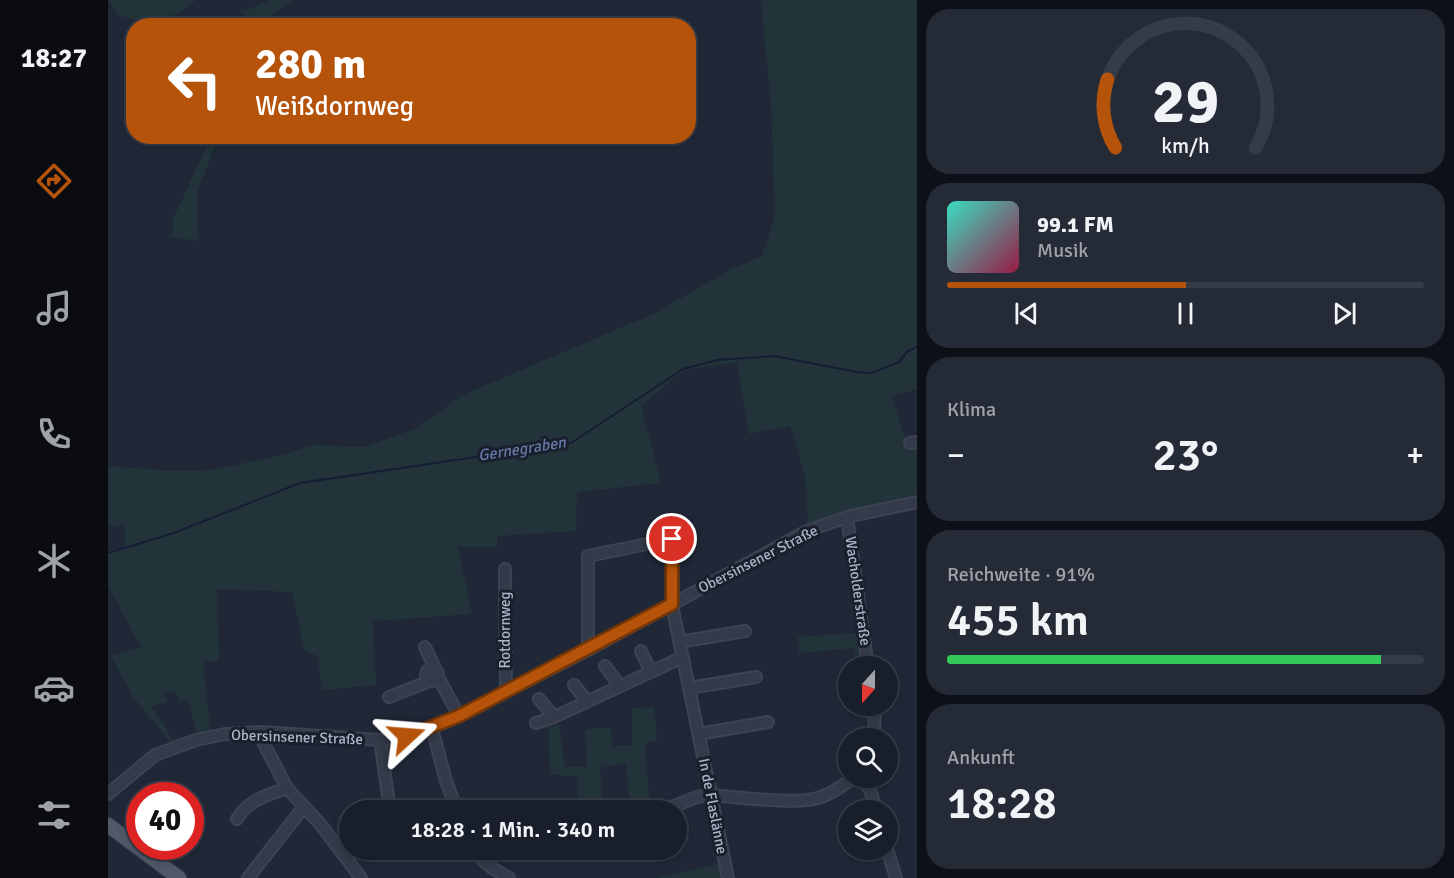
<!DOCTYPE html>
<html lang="de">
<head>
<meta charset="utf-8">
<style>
	:root { --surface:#181e2a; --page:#252b36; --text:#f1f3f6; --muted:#9fa2a8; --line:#363c47; --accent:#b45309 }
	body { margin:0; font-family:Signika,sans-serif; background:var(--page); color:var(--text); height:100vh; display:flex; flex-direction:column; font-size:22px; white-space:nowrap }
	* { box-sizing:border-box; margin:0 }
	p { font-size:20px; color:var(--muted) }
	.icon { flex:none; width:33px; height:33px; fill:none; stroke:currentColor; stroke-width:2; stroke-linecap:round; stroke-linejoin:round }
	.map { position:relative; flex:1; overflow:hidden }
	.drawer { display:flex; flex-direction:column; gap:9px; padding:9px; background:#0d1017; width:537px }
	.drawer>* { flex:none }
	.top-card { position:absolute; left:18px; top:18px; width:570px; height:126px; border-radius:24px; box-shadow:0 3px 9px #0003,0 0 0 2px var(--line); background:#b45309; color:#fff; overflow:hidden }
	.needle { width:39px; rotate:201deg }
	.tools { position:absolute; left:730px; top:656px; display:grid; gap:12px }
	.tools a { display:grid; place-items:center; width:60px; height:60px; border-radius:50%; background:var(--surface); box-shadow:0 3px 9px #0003,0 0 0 2px var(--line); font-size:30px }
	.speed { position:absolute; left:18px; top:782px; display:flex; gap:12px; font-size:30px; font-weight:700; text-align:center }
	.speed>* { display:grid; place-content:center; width:78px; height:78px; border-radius:50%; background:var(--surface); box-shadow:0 3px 9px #0003,0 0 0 2px var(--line); line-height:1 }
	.speed .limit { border:9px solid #d22; background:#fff; color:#111 }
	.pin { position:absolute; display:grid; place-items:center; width:51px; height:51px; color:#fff; margin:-26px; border:3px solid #fff; border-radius:50%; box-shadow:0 2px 6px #0007 }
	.me { position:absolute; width:66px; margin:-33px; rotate:71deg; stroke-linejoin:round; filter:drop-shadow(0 0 4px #0008) }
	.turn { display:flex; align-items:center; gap:21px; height:126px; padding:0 30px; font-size:27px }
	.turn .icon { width:78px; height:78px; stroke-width:2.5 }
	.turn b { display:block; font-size:42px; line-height:51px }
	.big { font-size:45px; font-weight:600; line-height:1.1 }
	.drawer .widget { flex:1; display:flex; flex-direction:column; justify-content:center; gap:9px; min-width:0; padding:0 21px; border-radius:24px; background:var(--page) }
	.drawer .dial { align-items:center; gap:0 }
	.dial svg { height:156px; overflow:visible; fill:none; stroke:var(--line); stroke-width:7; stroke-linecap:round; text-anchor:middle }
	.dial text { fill:var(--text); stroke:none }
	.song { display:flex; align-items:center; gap:18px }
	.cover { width:72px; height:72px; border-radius:9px; background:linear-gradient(135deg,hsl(170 70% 55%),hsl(340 70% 35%)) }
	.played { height:6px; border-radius:3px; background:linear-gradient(90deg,var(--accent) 50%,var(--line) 50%) }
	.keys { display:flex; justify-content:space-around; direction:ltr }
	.heat { display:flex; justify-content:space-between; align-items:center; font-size:33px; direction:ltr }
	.charge { height:9px; border-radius:4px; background:linear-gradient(90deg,#34c759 91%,var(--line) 0) }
	.trip { position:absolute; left:231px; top:800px; width:348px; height:60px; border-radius:30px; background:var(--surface); box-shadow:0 3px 9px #0003,0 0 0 2px var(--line); font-weight:600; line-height:60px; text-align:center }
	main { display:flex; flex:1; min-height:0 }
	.tab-bar { display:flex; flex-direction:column; width:108px; justify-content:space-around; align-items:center; background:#0a0c11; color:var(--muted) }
	.tab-bar .icon { width:42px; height:42px }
	.tab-bar .on { color:var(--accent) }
	.tab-bar b { font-size:27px; color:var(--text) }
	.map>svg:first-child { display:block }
	.green { fill:#223439 }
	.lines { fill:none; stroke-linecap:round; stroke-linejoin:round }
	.stream { stroke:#131e35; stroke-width:2 }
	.minor-casing { stroke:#3d4352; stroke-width:14 }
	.major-casing { stroke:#3d4352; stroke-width:16 }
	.minor { stroke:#333a49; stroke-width:10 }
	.major { stroke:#515969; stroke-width:14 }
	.route-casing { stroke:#753606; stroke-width:15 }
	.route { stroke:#b45309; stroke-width:10 }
	.labels { text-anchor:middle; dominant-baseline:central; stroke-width:6; stroke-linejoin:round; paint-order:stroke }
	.street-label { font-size:15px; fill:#adb4c5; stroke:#191f2d }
	.water-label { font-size:16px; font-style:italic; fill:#657aa6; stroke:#191f2d }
</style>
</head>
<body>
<main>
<nav class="tab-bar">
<b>18:27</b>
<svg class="icon on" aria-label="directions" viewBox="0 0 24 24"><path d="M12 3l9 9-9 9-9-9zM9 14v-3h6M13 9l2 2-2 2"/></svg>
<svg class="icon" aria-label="music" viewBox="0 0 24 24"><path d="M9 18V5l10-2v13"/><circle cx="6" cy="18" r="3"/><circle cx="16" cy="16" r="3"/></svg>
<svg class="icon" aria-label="phone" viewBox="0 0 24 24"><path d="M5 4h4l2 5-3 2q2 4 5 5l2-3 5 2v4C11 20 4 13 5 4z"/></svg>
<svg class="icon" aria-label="climate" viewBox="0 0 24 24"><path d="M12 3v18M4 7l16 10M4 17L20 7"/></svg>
<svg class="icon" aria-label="car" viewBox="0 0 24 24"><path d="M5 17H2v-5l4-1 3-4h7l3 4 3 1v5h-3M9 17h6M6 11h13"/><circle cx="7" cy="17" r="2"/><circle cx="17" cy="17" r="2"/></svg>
<svg class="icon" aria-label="filters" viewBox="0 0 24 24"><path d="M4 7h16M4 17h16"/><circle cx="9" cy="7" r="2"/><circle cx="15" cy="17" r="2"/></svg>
</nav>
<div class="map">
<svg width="809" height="878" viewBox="0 0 809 878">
	<rect width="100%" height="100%" fill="#202838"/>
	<path class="green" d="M1,0H88L52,25H42L8,14Z
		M162,0H185L171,9L154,25H136L138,16L132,10L142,9Z
		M653,0H809V389L784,396L800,448L809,446V494L700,523L697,475L682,426L641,434L629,362L576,370L533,406L553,483L469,492L468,531L389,536V547H350L364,614L265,621L268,685L214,690L210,657L196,649L184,592L109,589L111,661H95L102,728L101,734L90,736L80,700L71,702L68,692L57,694L59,702L43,706L67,743L64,744L26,698L3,656L33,647L0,586V554L18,547L16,526H0V466L65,471L103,470L175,455L203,445L257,447L306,429L355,395L545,314L622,270L654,256L667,216L663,105Z
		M103,137H110L89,193V223L92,241L62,237L65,231V219Z
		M749,633L753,666H741V669V665H748L746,648L691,653L690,637Z
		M546,707L549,740L537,744L542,806L522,810L518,763L492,768L495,810H471L469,776L442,775L441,727L451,724L457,767H479L477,729L503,728L504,746L524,745V708Z
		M614,863L618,878H548Z"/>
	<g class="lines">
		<path class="stream" d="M0,553L66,533L192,483L463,443L575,369L609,360L666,356L749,372L764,373L791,362L800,351L809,347"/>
		<g class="minor-casing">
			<path id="minor" d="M802,443L809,442
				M739,517L760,666
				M397,569L398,692
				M571,642L637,631
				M317,647L328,670
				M480,650V556L564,539L565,610L620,878
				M533,651L543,672
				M497,666L512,686
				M318 675a6 6 0 1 1 12 0a6 6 0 1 1-12 0Z
				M330,677L351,716
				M466,685L479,701
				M581,688L648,677
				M281,697L322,681
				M431,699L446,717
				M428,723L446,717L575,657
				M324,728L338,781L349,810
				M153,732L155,742L179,788L213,825L253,878
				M591,734L660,722
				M766,738L767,705
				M272,740L282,810
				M750,777L762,789L768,810
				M0,794L47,755L88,740L117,734L153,732L272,740L299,736L324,728L351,716L480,650L699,531L739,517L809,502
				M556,810L589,797L602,795C630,797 686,805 710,798C724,794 735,786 746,777
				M129,819C140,800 160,795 179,788
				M362,849L384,868L401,878
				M779,849L788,878
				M140,878L195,808"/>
		</g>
		<g class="major-casing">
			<path id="major" d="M0,825L71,878"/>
		</g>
		<use href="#minor" class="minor"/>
		<use href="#major" class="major"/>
	</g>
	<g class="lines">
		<g class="route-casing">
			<path id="route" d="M299,736L351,716L564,604V539"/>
		</g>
		<use href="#route" class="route"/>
	</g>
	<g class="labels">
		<g class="street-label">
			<text transform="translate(650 559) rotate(-27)">Obersinsener Straße</text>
			<text transform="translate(750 591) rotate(82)">Wacholderstraße</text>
			<text transform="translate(397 630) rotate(-90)">Rotdornweg</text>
			<text transform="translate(189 737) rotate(2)">Obersinsener Straße</text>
			<text transform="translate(605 806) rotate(79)">In de Flaslänne</text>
		</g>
		<g class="water-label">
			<text transform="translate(414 449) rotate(-9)">Gernegraben</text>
		</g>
	</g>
</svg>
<div class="tools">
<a><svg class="needle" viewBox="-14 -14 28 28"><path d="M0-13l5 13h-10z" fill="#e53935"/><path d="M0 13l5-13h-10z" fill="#9fa2a8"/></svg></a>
<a><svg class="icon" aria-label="search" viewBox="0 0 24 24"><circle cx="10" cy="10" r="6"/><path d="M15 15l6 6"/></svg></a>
<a><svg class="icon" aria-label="layers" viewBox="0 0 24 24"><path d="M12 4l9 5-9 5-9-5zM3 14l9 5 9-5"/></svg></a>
</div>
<div class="speed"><div class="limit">40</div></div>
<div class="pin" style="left:564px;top:539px;background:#d93025"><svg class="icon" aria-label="arrive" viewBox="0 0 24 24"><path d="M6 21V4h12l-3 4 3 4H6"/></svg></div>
<svg class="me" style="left:299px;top:736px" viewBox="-20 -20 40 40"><path d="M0-17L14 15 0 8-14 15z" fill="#b45309" stroke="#fff" stroke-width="4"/></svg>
<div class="trip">18:28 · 1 Min. · 340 m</div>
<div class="top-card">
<div class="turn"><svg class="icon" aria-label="left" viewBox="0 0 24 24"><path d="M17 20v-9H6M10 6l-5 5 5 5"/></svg><div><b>280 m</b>Weißdornweg</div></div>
</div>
</div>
<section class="drawer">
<div class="widget dial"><svg viewBox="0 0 100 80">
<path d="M14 69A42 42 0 1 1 86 69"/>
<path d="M14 69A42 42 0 0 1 10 34" stroke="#b45309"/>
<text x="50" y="56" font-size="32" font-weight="700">29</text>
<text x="50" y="72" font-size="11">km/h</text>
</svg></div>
<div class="widget">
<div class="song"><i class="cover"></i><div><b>99.1 FM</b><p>Musik</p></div></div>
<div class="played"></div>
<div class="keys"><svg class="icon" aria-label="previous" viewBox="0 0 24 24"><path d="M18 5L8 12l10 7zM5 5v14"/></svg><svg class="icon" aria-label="pause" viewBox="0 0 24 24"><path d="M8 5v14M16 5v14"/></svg><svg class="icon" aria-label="next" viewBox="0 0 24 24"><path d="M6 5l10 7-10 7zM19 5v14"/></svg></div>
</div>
<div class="widget"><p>Klima</p>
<div class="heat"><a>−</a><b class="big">23°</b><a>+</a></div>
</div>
<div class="widget"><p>Reichweite · 91%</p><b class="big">455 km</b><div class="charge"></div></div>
<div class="widget"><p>Ankunft</p><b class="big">18:28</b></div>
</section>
</main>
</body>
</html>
